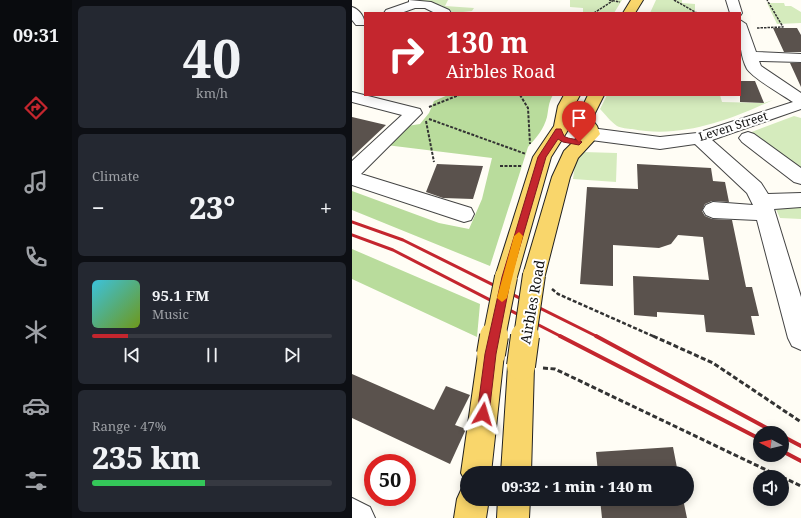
<!DOCTYPE html>
<html lang="en">
<head>
<meta charset="utf-8">
<style>
	:root { --surface:#171b24; --page:#242831; --text:#f1f3f6; --muted:#9ea1a6; --line:#363941; --accent:#c4262e }
	body { margin:0; font-family:"Noto Serif",serif; background:var(--page); color:var(--text); height:100vh; display:flex; flex-direction:column; font-size:15px; white-space:nowrap }
	* { box-sizing:border-box; margin:0 }
	p { font-size:13px; color:var(--muted) }
	.icon { flex:none; width:22px; height:22px; fill:none; stroke:currentColor; stroke-width:2; stroke-linecap:round; stroke-linejoin:round }
	.map { position:relative; flex:1; overflow:hidden }
	.drawer { display:flex; flex-direction:column; gap:6px; padding:6px; background:#0d0f14; width:280px }
	.drawer>* { flex:none }
	.guide { position:absolute; left:12px; top:12px; width:377px; height:84px; border-radius:0px; box-shadow:0 2px 10px #0003; background:#c4262e; color:#fff; overflow:hidden }
	.needle { width:26px; rotate:277deg }
	.fabs { position:absolute; left:401px; top:426px; display:grid; gap:8px }
	.fabs a { display:grid; place-items:center; width:36px; height:36px; border-radius:50%; background:var(--surface); box-shadow:0 2px 10px #0003; font-size:20px }
	.speed { position:absolute; left:12px; top:454px; display:flex; gap:8px; font-size:20px; font-weight:700; text-align:center }
	.speed>* { display:grid; place-content:center; width:52px; height:52px; border-radius:50%; background:var(--surface); box-shadow:0 2px 10px #0003; line-height:1 }
	.speed .limit { border:6px solid #d22; background:#fff; color:#111 }
	.pin { position:absolute; display:grid; place-items:center; width:34px; height:34px; color:#fff; margin:-41px -17px; border-radius:50% 50% 50% 0; rotate:-45deg; box-shadow:0 0 4px #0007 }
	.pin .icon { rotate:45deg }
	.me { position:absolute; width:44px; margin:-22px; rotate:7deg; stroke-linejoin:round; filter:drop-shadow(0 0 3px #0008) }
	.turn { display:flex; align-items:center; gap:14px; height:84px; padding:0 16px; font-size:18px }
	.turn .icon { width:52px; height:52px; stroke-width:2.5 }
	.turn b { display:block; font-size:28px; line-height:34px }
	.big { font-size:30px; font-weight:800; line-height:1.1 }
	.drawer .card { flex:1; display:flex; flex-direction:column; justify-content:center; gap:6px; min-width:0; padding:0 14px; border-radius:6px; background:var(--page) }
	.drawer .dial { align-items:center; gap:0 }
	.dial b { font-size:52px; line-height:1 }
	.song { display:flex; align-items:center; gap:12px }
	.cover { width:48px; height:48px; border-radius:6px; background:linear-gradient(135deg,hsl(190 70% 55%),hsl(80 70% 35%)) }
	.played { height:4px; border-radius:2px; background:linear-gradient(90deg,var(--accent) 15%,var(--line) 15%) }
	.keys { display:flex; justify-content:space-around; direction:ltr }
	.heat { display:flex; justify-content:space-between; align-items:center; font-size:22px; direction:ltr }
	.charge { height:6px; border-radius:3px; background:linear-gradient(90deg,#34c759 47%,var(--line) 0) }
	.trip { position:absolute; left:108px; top:466px; width:234px; height:40px; border-radius:20px; background:var(--surface); box-shadow:0 2px 10px #0003; font-weight:800; line-height:40px; text-align:center }
	main { display:flex; flex:1; min-height:0 }
	.tabs { display:flex; flex-direction:column; width:72px; justify-content:space-around; align-items:center; background:#090b0e; color:var(--muted) }
	.tabs .icon { width:28px; height:28px }
	.tabs .selected { color:var(--accent) }
	.tabs b { font-size:18px; color:var(--text) }
	.map>svg:first-child { display:block }
	.green { fill:#d5ebbd }
	.forest { fill:#b9dc9c }
	.building { fill:#5a524d }
	.lines { fill:none; stroke-linecap:round; stroke-linejoin:round }
	.minor-casing { stroke:#444; stroke-width:2 }
	.major-casing { stroke:#222; stroke-width:2 }
	.path-far3 { stroke:#333; stroke-width:1.5; stroke-dasharray:2.5 1; stroke-linecap:butt }
	.path-far2 { stroke:#333; stroke-width:2; stroke-dasharray:3 1.5; stroke-linecap:butt }
	.path-far1 { stroke:#333; stroke-width:2.5; stroke-dasharray:4 2; stroke-linecap:butt }
	.path { stroke:#333; stroke-width:3; stroke-dasharray:5 2.5; stroke-linecap:butt }
	.minor { fill:#fff; fill-rule:evenodd }
	.major { fill:#f9d66b; fill-rule:evenodd }
	.rail-far1 { stroke:#c4262e; stroke-width:3 }
	.rail { stroke:#c4262e; stroke-width:4 }
	.major-bridge-far1-casing { stroke:#222; stroke-width:24; stroke-linecap:butt }
	.major-bridge-casing { stroke:#222; stroke-width:30; stroke-linecap:butt }
	.major-bridge-far1 { stroke:#f9d66b; stroke-width:22 }
	.major-bridge { stroke:#f9d66b; stroke-width:28 }
	.route { fill:#c4262e; stroke:#7f191e }
	.slow { fill:#f59e0b }
	.labels { text-anchor:middle; dominant-baseline:central; stroke-width:4; stroke-linejoin:round; paint-order:stroke }
	.far-street-label { font-size:12px; fill:#111; stroke:#fff }
	.street-label { font-size:14px; fill:#111; stroke:#fff }
</style>
</head>
<body>
<main>
<nav class="tabs">
<b>09:31</b>
<svg class="icon selected" aria-label="directions" viewBox="0 0 24 24"><path d="M12 3l9 9-9 9-9-9zM9 14v-3h6M13 9l2 2-2 2"/></svg>
<svg class="icon" aria-label="music" viewBox="0 0 24 24"><path d="M9 18V5l10-2v13"/><circle cx="6" cy="18" r="3"/><circle cx="16" cy="16" r="3"/></svg>
<svg class="icon" aria-label="phone" viewBox="0 0 24 24"><path d="M5 4h4l2 5-3 2q2 4 5 5l2-3 5 2v4C11 20 4 13 5 4z"/></svg>
<svg class="icon" aria-label="climate" viewBox="0 0 24 24"><path d="M12 3v18M4 7l16 10M4 17L20 7"/></svg>
<svg class="icon" aria-label="car" viewBox="0 0 24 24"><path d="M5 17H2v-5l4-1 3-4h7l3 4 3 1v5h-3M9 17h6M6 11h13"/><circle cx="7" cy="17" r="2"/><circle cx="17" cy="17" r="2"/></svg>
<svg class="icon" aria-label="filters" viewBox="0 0 24 24"><path d="M4 7h16M4 17h16"/><circle cx="9" cy="7" r="2"/><circle cx="15" cy="17" r="2"/></svg>
</nav>
<section class="drawer">
<div class="card dial"><b>40</b><p>km/h</p></div>
<div class="card"><p>Climate</p>
<div class="heat"><a>−</a><b class="big">23°</b><a>+</a></div>
</div>
<div class="card">
<div class="song"><i class="cover"></i><div><b>95.1 FM</b><p>Music</p></div></div>
<div class="played"></div>
<div class="keys"><svg class="icon" aria-label="previous" viewBox="0 0 24 24"><path d="M18 5L8 12l10 7zM5 5v14"/></svg><svg class="icon" aria-label="pause" viewBox="0 0 24 24"><path d="M8 5v14M16 5v14"/></svg><svg class="icon" aria-label="next" viewBox="0 0 24 24"><path d="M6 5l10 7-10 7zM19 5v14"/></svg></div>
</div>
<div class="card"><p>Range · 47%</p><b class="big">235 km</b><div class="charge"></div></div>
</section>
<div class="map">
<svg width="449" height="518" viewBox="0 0 449 518">
	<rect width="100%" height="100%" fill="#fffdf5"/>
	<path class="green" d="M68,0H96L93,6L122,8L120,11L102,13L89,5L70,2Z
		M218,0H270L262,13H231V8L218,7Z
		M304,0H330V3L343,4V13H298Z
		M415,3H432L433,6H439L449,12V23L425,24Z
		M255,95H368L370,102L412,103L421,100C378,120 329,139 280,129C276,129 269,128 265,126C259,122 253,114 248,109Z
		M442,116L449,118V170L397,133Z
		M231,152L265,153L264,182L221,179L224,158Z
		M423,207H449V219L428,218Z"/>
	<path class="forest" d="M96,95H201C196,104 197,107 195,117C192,129 184,138 176,147L138,266L0,210V191L87,223L117,229L130,199L140,158L34,145L49,127L68,124L77,113L82,101Z
		M0,249L128,304L125,337L0,279Z"/>
	<path class="building" d="M421,28H445L449,35V52H432Z
		M438,63H449V87Z
		M388,81H403L412,103L388,102Z
		M0,117L34,125L0,157Z
		M85,164L131,166L121,199L91,198L74,192Z
		M285,164L359,168L361,181L373,182L377,202L360,201L353,204L350,211L353,216L360,219L380,220L394,287H400L407,316H399L403,335L354,332L352,315L305,312V317L282,315L281,276L357,280L351,237L326,235L319,244L307,248L261,245V286L228,284L235,187L286,189Z
		M0,374L82,410L94,386L118,395L103,425L114,429L98,464L0,418Z
		M321,447L326,473H246L244,452Z
		M248,499H331L335,518H250Z"/>
	<g class="lines">
		<g class="minor-casing">
			<path id="minor" d="M57,0L79,2L97,10L99,13H83L73,8H63L49,13H32L34,10L57,2Z
				M374,0H386L390,13L388,16V13H378Z
				M0,7C7,9 14,18 12,25H4L0,20Z
				M388,20L394,24L404,52L449,54V62L407,61L409,66L449,93V109L360,140L409,183L416,194L449,193V207L422,209L449,297V350L440,346L436,338L405,220L361,218L354,215L351,210L354,205L361,202L401,205L395,193L343,144L308,149L239,140L233,138L230,134L233,130L239,128L308,137L345,133L441,102C430,95 401,78 395,69C387,54 388,36 388,20Z
				M0,92L68,109L70,113L9,174L119,208L122,214L119,220L112,222L0,185V161L50,115L0,102Z
				M396,132L402,134L449,168V184L442,182L390,142L387,138L390,134Z
				M0,498L18,507L23,518H0Z"/>
		</g>
		<g class="major-casing">
			<path id="major" d="M279,0H291L283,13H271Z
				M212,95H228L222,106L220,116H226L236,95H252L243,113L242,122L245,126L248,134L226,158L218,177L193,275L190,282L182,285L174,282L171,275L200,177L212,151L230,133L229,129L223,127L216,130L199,157L165,277L162,284L154,287L146,284L143,277L181,157L202,126L206,106Z
				M139,341L148,345L152,354L139,473H115V484L109,473L126,354L130,345Z
				M169,353L178,357L182,366L179,473H149L156,366L160,357Z
				M115,486V499H137L134,518H102L105,499L110,488Z
				M146,499H178L177,518H145Z"/>
		</g>
		<path class="path-far3" d="M257,0L268,2
			M322,0L345,13
			M242,13L262,0
			M405,28L431,27L415,0"/>
		<path class="path-far2" d="M168,95L176,108L178,144
			M77,107L107,95
			M77,119L174,154
			M74,121L82,162
			M148,166H170"/>
		<path class="path-far1" d="M200,289L206,294L303,337"/>
		<path class="path" d="M301,336L361,363L449,422
			M191,368L203,369L429,477
			M430,477L449,486"/>
		<use href="#minor" class="minor"/>
		<use href="#major" class="major"/>
		<path class="rail-far1" d="M0,222L51,240L246,337
			M0,235L41,250L210,337"/>
		<path class="rail" d="M208,336L408,439
			M244,336L424,433
			M430,436L449,446
			M430,451L449,461"/>
		<g class="major-bridge-far1-casing">
			<path id="major-bridge-far1" d="M142,337L154,277
				M173,337L182,275"/>
		</g>
		<g class="major-bridge-casing">
			<path id="major-bridge" d="M139,354L142,336
				M169,366L173,336"/>
		</g>
		<use href="#major-bridge-far1" class="major-bridge-far1"/>
		<use href="#major-bridge" class="major-bridge"/>
	</g>
	<path class="route" d="M204,129H209L212,136C217,140 226,138 230,142L227,145L211,142L206,139L194,157L159,277L144,354L137,414L135,418L131,419L127,418L125,414L133,354L150,277L186,157Z"/>
	<path class="slow" d="M167,232L171,236L155,298L150,302L145,298L162,236Z"/>
	<g class="labels">
		<g class="far-street-label">
			<text transform="translate(381 126) rotate(-18)">Leven Street</text>
		</g>
		<g class="street-label">
			<text transform="translate(180 302) rotate(-80)">Airbles Road</text>
		</g>
	</g>
</svg>
<div class="fabs">
<a><svg class="needle" viewBox="-14 -14 28 28"><path d="M0-13l5 13h-10z" fill="#e53935"/><path d="M0 13l5-13h-10z" fill="#9ea1a6"/></svg></a>
<a><svg class="icon" aria-label="sound" viewBox="0 0 24 24"><path d="M4 9h4l5-4v14l-5-4H4zM17 9q2 3 0 6"/></svg></a>
</div>
<div class="speed"><div class="limit">50</div></div>
<div class="pin" style="left:227px;top:142px;background:#d93025"><svg class="icon" aria-label="arrive" viewBox="0 0 24 24"><path d="M6 21V4h12l-3 4 3 4H6"/></svg></div>
<svg class="me" style="left:131px;top:414px" viewBox="-20 -20 40 40"><path d="M0-17L14 15 0 8-14 15z" fill="#c4262e" stroke="#fff" stroke-width="4"/></svg>
<div class="trip">09:32 · 1 min · 140 m</div>
<div class="guide">
<div class="turn"><svg class="icon" aria-label="right" viewBox="0 0 24 24"><path d="M7 20v-9h11M14 6l5 5-5 5"/></svg><div><b>130 m</b>Airbles Road</div></div>
</div>
</div>
</main>
</body>
</html>
